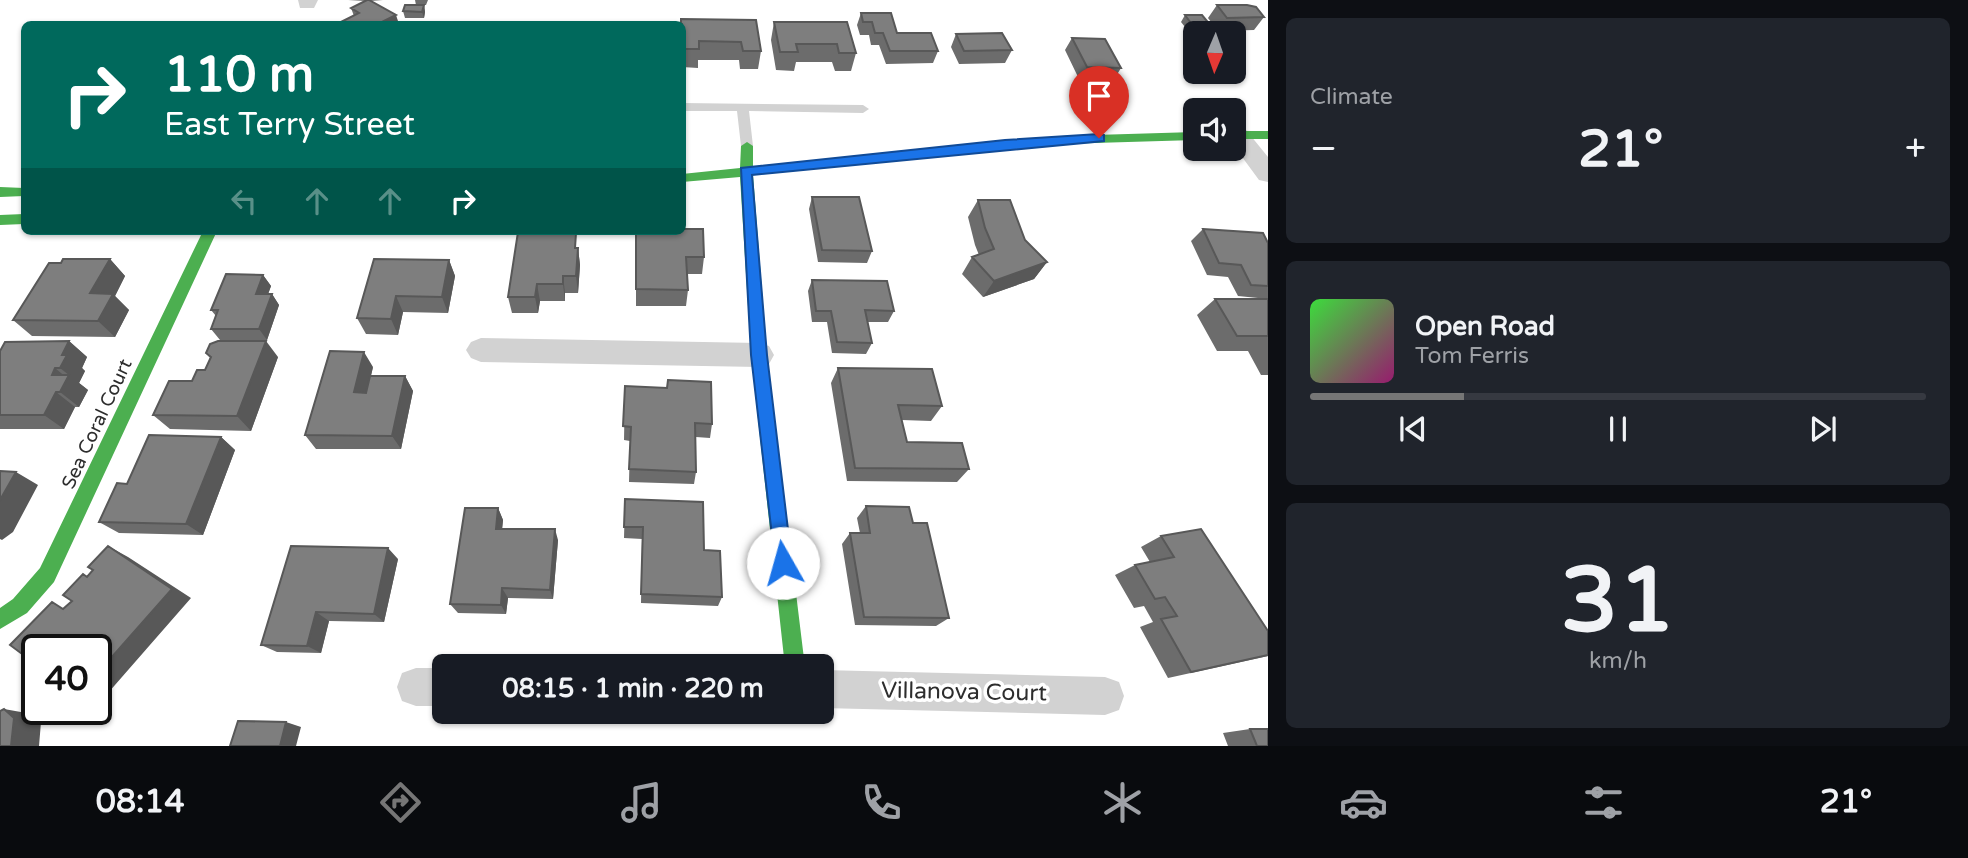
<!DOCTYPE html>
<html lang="en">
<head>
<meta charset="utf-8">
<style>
	:root { --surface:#171b24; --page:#20242c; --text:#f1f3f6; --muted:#9ea1a6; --line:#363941; --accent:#767676 }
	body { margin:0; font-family:"Varela Round",sans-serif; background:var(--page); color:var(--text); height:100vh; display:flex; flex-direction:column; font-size:26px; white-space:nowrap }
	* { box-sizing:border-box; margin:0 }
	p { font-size:23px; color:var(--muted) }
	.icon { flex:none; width:38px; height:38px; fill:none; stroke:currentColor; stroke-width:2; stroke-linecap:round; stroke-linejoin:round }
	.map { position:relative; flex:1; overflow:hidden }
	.drawer { display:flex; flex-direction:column; gap:18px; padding:18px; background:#0d0f14; width:700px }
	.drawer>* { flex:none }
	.hud { position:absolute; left:21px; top:21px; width:665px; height:214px; border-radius:10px; box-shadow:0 2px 5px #0004; background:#00695c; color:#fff; overflow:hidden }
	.needle { width:46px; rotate:182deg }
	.fabs { position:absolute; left:1183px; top:21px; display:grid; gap:14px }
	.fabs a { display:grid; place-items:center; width:63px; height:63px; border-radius:10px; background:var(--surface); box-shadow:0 2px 5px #0004; font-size:35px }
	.speed { position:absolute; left:21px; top:634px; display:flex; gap:14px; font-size:35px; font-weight:700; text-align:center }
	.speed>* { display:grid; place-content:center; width:91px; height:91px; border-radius:50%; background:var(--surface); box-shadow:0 2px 5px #0004; line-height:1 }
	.speed .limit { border:4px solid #111; border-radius:10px; background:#fff; color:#111 }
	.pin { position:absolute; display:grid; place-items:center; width:60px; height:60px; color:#fff; margin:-72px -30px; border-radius:50% 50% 50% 0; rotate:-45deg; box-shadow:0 0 7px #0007 }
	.pin .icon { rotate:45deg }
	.me { position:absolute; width:77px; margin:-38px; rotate:353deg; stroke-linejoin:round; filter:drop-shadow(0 0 5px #0008) }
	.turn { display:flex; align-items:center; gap:24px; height:147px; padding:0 28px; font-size:32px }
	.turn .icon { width:91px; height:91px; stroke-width:2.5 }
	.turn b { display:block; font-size:49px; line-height:60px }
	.lanes { display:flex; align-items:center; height:66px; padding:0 28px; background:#0003; justify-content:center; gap:35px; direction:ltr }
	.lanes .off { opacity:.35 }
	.big { font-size:52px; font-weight:800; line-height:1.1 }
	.drawer .tile { flex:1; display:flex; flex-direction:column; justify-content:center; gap:10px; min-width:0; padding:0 24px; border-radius:10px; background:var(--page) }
	.drawer .dial { align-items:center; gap:0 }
	.dial b { font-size:91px; line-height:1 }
	.song { display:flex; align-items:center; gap:21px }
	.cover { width:84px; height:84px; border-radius:10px; background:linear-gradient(135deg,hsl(120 70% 55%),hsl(320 70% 35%)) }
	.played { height:7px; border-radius:4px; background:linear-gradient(90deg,var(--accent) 25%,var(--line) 25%) }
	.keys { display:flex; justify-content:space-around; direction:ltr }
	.heat { display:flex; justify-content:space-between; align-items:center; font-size:38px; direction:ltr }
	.trip { position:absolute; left:432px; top:654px; width:402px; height:70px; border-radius:10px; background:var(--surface); box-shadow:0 2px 5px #0004; font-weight:800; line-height:70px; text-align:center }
	.tabs { display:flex; height:112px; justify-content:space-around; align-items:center; background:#090b0e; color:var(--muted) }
	.tabs .icon { width:49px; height:49px }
	.tabs .on { color:var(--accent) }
	.tabs b { font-size:32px; color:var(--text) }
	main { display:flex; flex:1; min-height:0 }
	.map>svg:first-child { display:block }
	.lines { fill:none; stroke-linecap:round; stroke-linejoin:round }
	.lane { fill:#d2d2d2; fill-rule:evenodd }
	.street { fill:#d2d2d2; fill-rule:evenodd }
	.fast { fill:#4caf50; fill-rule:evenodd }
	.wall { fill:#6c6c6c }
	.shaded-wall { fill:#585858 }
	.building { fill:#7e7e7e; stroke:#585858; stroke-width:2 }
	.route { fill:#1a73e8; stroke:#114b97; stroke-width:2 }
	.labels { text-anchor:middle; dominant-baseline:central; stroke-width:7; stroke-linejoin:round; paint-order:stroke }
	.street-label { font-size:19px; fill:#2d2d2d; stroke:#fff }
	.near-street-label { font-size:23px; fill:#2d2d2d; stroke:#fff }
</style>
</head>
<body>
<main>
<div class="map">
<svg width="1268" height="746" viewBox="0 0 1268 746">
	<rect width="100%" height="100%" fill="#fff"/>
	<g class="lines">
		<path class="lane" d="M682,103L863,105L869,109L863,113L749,111L753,146L747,150L741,146L737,111H682Z"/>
		<path class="street" d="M298,0H318L314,8H300Z
			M1234,123L1242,125L1268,157V182L1259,180L1234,146Z
			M481,338L759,343L769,346L774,355L769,364L759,367L481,362L471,358L466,350L471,342Z
			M416,668H444V706H416L402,701L397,687L402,673Z
			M822,670L1105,677L1119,682L1124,696L1119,710L1105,715L822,708Z"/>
		<path class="fast" d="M1234,131H1268V139H1234Z
			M1195,132V140L1061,144L753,175L767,355L805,667H785L751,355L740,177L682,182V174L740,168L741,146L747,142L753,146V167L1061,136Z
			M0,187L24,188V196L0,197Z
			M24,214V224L0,225V215Z
			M203,231H217L54,582L27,613L0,629V608L13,599L40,568Z"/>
	</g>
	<path class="wall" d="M348,0H383L370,1L396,15L354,16L351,8L366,1Z
		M415,0H428L426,5H416Z
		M424,5L425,12L424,18H405L403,11Z
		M1217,5L1264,17L1254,30L1218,31L1208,18Z
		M861,13L897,33L938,51L933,63L886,64L879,45H871L869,35H860L857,25Z
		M1185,15L1211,26L1206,32H1189L1181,22Z
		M681,19L756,20L761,51L758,69H740L739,60H698V68L682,67V24H680Z
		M774,22H847L856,53L851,71H835L832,62H796L794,71L776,70L771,40Z
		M956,34L1012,50L1005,63L959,64L951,47Z
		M1072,38L1121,68L1113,81L1079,79L1065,50Z
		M812,197L872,251L867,263L818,262L809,209Z
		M978,200L1025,240L1047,262L1034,279L983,297L962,274L972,257L979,255L975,245L968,217Z
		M1203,229L1268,243V299L1238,296L1228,277L1207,275L1191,241Z
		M636,231L704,257L702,274H687L688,290L686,306H636Z
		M578,248L580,265L578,293H565V301H540L538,313H512L508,297Z
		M110,259L125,276L115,296L129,310L115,337L32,336L13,320L61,263Z
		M449,260L455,276L448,313L403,312L398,335L366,334L357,318Z
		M263,275L271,286L268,294H272L279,305L267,340H220L211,329L216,316L211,310Z
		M812,280L894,311L888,322H867L872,343L866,354L832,353L827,322H812L808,291Z
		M1215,299H1268V375H1261L1248,351H1217L1197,315Z
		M69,341L87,357L82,368L85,371L79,383L88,390L79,407H75L64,429H0V351Z
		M206,353L278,357L251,431L170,429L153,415L205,370L210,358Z
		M373,367L371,376H405L413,391L401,449H316L305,435Z
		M838,368L942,406L931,421L902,420L907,442L969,469L957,482L847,481L831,383Z
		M625,386L712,424L710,438L696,437V472L694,484L629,482L630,441L624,440Z
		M221,437L235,450L203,535L119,533L99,522L127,484Z
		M625,499L704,550L722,597L718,606L641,603L642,539L624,538Z
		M866,506L913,523L949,618L936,626L855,625L842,544L850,533H860L857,518Z
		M498,508L503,520L502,529L558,540L553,599L508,598L506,614L458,613L450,604Z
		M1161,536L1268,631V656L1168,678L1140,627L1153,622L1144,606L1134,608L1115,575L1135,565L1150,562L1141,547Z
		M398,559L384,622L329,621L321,653L277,652L261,645Z
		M1250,729L1268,746H1228L1223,733Z"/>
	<path class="shaded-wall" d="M424,5L425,12L424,18L422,12Z
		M396,15L399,24H378Z
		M578,248L580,265L578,293L576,276Z
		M110,259L125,276L115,296L129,310L115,337L98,321L90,293Z
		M449,260L455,276L448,313L442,297Z
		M1047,262L1034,279L983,297L994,281Z
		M263,275L271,286L264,305L256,294Z
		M563,276L565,293V301L563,284Z
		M537,284L540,301L538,313L535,297Z
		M272,294L279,305L267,340L259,329Z
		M396,296L403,312L398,335L391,319Z
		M69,341L87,357L82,368L85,371L79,383L60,368L62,355Z
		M266,341L278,357L251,431L237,416Z
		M364,352L373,367L363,407L354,392Z
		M55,368L67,378L69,375L88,390L79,407L60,392L52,375Z
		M405,376L413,391L401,449L392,436Z
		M56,392L75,407L64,429L44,415Z
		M221,437L235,450L203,535L186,524Z
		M16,472L38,485L13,532L2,540L0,539V500Z
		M498,508L503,520L501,540L496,529Z
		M555,529L558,540L553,599L550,590Z
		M108,546L128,557L191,598L101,701L96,700V675Z
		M388,548L398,559L384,622L374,614Z
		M502,588L508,598L506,614L501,605Z
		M316,612L329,621L321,653L307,646Z
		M4,709L32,714L41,722L39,746H11Z
		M286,722L301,727L296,746H280Z"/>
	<path class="building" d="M367,0H369L396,15L378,24H337L359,13L351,8Z
		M405,5H424L422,12L403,11Z
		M1217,5H1247L1256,7L1264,17L1227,18Z
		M861,13H891L897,33H931L938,51H890L883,33H875L872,22H863Z
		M1185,15H1202L1211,26H1193Z
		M681,19L756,20L761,51H743L741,42L699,41V49H682V24H681Z
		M774,22H847L856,53H839L837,44H796L798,52H780Z
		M1002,33L1012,50L964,51L956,34Z
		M1072,38L1105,39L1121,68L1087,67Z
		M812,197H859L872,251L822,250Z
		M978,200H1010L1025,240L1047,262L994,281L972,257L994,249L985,228Z
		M682,229H703L704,257H686L688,290L636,289V231H682Z
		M1203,229L1263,233L1268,243V286L1251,285L1241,265L1219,263Z
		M518,232L576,233L575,248H578L576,276H563V284H537L535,297H508Z
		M63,259H110L90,293L113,294L98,321L13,320L49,263H61Z
		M374,259L449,260L442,297L396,296L391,319L357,318Z
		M226,274L263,275L256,294H272L259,329H211L218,310H211Z
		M812,280L887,281L894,311L865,310L872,343L837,342L831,311H816Z
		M1215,299H1268V336H1237Z
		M69,341L62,355H67L60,368H55L52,375H69L60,392H56L44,415H0V351L5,342Z
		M218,341H266L237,416L153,415L169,381H192L197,370H205L211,357L206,353L210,344Z
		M330,351L364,352L354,392L366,393L370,376H405L392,436L305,435Z
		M838,368L932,369L942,406L898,405L907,442L962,443L969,469L855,468Z
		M668,380L711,382L712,424L695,423L696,472L629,469L631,427L623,426L625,386L667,388Z
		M149,435L221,437L186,524L99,522L117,483L127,484Z
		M0,471L16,472L0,500Z
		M625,499L703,502L704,550L720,551L722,597L641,594L643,527H624Z
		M866,506L909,507L913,523H927L949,618L864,617L850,533H870Z
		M465,508H498L496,529H555L550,590L502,588L501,605L450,604Z
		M1201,529L1268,631V655L1191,672L1161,619L1177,616L1165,597L1155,599L1135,565L1174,557L1161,536Z
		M108,546L172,589L96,675V649H37V665L10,645L52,602L63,609L72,601L63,595L83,574L87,577L93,570L88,567Z
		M291,546L388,548L374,614L316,612L307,646L261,645Z
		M4,709L14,718L11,746H0V711Z
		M238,721L286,722L280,746H230Z
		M1250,729H1268V746H1257Z"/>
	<path class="route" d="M1099,134L1104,135V141L752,175L767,355L792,563L790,570L783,572L776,570L751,355L741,168L1005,140Z"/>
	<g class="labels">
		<g class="street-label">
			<text transform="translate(97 424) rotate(-65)">Sea Coral Court</text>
		</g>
		<g class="near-street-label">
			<text transform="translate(964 692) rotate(1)">Villanova Court</text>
		</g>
	</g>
</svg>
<div class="fabs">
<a><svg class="needle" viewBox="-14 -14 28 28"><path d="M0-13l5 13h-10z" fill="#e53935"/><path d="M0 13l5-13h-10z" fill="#9ea1a6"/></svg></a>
<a><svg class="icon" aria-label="sound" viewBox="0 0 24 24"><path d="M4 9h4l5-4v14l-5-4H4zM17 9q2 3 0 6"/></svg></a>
</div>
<div class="speed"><div class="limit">40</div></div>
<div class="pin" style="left:1099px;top:138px;background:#d93025"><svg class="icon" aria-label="arrive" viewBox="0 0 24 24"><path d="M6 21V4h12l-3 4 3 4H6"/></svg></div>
<svg class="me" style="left:783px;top:563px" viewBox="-20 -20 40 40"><circle r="19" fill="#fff"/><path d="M0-13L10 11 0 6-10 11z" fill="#1a73e8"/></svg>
<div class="trip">08:15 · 1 min · 220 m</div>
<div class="hud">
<div class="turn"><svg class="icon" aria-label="right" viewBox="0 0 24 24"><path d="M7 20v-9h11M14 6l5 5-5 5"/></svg><div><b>110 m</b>East Terry Street</div></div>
<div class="lanes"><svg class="icon off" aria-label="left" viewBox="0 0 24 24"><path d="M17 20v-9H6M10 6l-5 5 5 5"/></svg><svg class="icon off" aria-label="ahead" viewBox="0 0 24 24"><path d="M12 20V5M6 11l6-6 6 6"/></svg><svg class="icon off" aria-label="ahead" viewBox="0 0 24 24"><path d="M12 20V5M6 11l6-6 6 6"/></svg><svg class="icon" aria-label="right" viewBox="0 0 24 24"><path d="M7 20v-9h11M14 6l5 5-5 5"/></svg></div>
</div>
</div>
<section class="drawer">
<div class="tile"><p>Climate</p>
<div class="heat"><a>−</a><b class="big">21°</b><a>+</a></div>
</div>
<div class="tile">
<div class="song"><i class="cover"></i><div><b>Open Road</b><p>Tom Ferris</p></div></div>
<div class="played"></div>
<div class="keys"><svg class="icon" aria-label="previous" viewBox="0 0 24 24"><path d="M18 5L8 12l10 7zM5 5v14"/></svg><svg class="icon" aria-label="pause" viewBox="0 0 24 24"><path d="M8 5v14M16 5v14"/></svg><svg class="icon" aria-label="next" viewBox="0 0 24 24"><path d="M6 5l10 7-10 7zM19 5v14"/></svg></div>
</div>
<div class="tile dial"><b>31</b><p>km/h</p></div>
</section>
</main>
<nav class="tabs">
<b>08:14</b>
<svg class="icon on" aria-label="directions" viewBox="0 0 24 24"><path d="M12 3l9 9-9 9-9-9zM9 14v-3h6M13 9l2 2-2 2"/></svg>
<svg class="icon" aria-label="music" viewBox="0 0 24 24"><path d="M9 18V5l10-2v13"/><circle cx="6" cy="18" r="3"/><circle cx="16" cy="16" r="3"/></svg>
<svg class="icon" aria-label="phone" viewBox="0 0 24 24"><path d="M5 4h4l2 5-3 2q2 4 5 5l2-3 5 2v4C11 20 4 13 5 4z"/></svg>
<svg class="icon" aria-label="climate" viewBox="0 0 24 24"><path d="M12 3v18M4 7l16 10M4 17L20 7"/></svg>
<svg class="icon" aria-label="car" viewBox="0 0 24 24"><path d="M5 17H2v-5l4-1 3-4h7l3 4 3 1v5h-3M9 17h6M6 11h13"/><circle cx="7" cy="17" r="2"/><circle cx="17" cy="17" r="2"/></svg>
<svg class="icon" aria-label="filters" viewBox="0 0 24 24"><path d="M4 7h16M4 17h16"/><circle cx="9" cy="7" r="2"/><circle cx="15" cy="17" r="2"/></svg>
<b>21°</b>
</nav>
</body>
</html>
